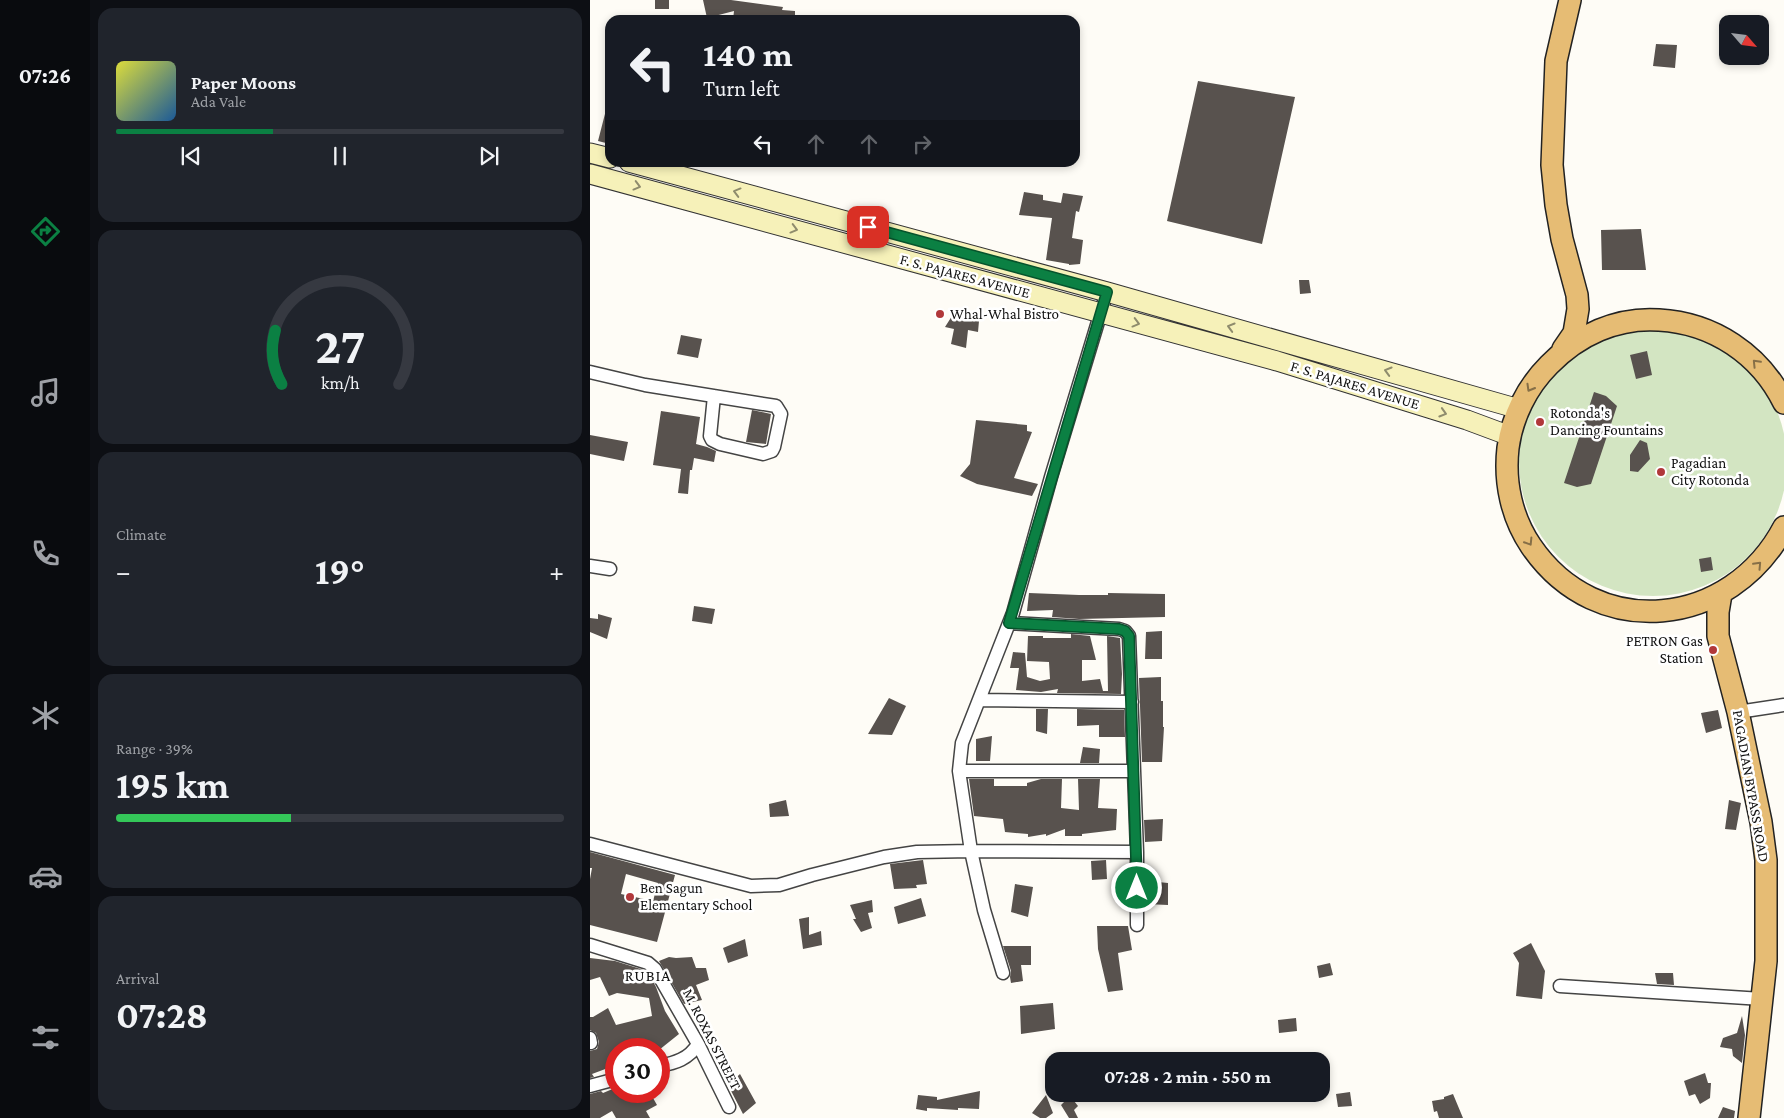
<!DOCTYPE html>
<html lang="en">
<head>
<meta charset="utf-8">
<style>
	:root { --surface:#171b24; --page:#20242c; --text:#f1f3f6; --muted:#9ea1a6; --line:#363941; --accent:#0b8043 }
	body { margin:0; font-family:"Crimson Pro",serif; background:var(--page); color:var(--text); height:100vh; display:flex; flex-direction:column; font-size:19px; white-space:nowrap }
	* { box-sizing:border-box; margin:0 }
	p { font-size:16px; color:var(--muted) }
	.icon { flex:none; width:28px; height:28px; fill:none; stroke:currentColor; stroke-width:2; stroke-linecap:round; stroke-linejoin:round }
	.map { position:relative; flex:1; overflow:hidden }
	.panel { display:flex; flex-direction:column; gap:8px; padding:8px; background:#0d0f14; width:500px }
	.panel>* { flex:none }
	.guide { position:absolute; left:15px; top:15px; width:475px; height:152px; border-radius:15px; box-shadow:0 2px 8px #0003; background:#171b24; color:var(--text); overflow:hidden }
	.needle { width:32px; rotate:118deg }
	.controls { position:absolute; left:1129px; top:15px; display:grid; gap:10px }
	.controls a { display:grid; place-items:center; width:50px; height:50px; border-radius:10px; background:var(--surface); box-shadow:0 2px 8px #0003; font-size:25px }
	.speed { position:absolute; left:15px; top:1038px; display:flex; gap:10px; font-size:25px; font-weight:700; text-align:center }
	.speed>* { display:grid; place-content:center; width:65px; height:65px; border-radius:50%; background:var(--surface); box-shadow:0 2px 8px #0003; line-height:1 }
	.speed .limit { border:8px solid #d22; background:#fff; color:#111 }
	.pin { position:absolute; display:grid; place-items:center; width:42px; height:42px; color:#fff; margin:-21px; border-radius:10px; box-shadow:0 2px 8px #0006 }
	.me { position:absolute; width:55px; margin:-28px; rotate:0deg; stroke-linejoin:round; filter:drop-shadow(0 0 4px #0008) }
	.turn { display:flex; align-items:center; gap:18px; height:105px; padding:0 15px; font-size:22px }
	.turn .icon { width:65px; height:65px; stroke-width:2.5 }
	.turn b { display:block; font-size:35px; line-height:42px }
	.lanes { display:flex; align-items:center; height:48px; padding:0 15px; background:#0003; justify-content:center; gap:25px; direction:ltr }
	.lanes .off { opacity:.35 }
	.big { font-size:38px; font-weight:700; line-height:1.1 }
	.panel .tile { flex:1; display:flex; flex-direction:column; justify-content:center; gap:8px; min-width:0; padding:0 18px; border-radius:15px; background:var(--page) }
	.panel .dial { align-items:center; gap:0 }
	.dial svg { height:130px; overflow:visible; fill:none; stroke:var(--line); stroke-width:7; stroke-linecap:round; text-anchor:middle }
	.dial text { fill:var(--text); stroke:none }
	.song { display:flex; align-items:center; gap:15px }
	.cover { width:60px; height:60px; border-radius:8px; background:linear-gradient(135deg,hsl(60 70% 55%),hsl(210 70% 35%)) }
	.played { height:5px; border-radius:2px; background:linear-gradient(90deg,var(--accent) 35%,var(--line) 35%) }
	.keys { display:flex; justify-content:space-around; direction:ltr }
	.heat { display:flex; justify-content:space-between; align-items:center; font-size:28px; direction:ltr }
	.charge { height:8px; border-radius:4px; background:linear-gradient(90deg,#34c759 39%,var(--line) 0) }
	.trip { position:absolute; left:455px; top:1052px; width:285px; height:50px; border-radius:15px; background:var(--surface); box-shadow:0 2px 8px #0003; font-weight:700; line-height:50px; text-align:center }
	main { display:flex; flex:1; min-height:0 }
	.tabs { display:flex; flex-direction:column; width:90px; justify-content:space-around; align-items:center; background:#090b0e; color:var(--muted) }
	.tabs .icon { width:35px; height:35px }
	.tabs .selected { color:var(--accent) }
	.tabs b { font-size:22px; color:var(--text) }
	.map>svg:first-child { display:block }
	.green { fill:#d3e5c2 }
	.building { fill:#58524e; fill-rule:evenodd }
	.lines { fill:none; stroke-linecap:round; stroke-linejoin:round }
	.minor-casing { stroke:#444; stroke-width:15 }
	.secondary-casing { stroke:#333; stroke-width:21 }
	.trunk-casing { stroke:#222; stroke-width:24 }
	.minor { stroke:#fff; stroke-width:12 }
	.secondary { stroke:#f6f1b9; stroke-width:19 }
	.trunk { stroke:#e6bc74; stroke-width:21 }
	.oneway { stroke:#8f8c6d }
	.oneway2 { stroke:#866f47 }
	.route-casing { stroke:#07532c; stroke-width:12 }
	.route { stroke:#0b8043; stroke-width:9 }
	.poi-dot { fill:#b1383a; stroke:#fff; stroke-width:2 }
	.labels { text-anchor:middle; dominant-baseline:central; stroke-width:5; stroke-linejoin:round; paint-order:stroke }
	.street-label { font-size:15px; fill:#111; stroke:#fff }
	.poi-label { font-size:15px; fill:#111; stroke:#fff; text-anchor:start }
	.neighbourhood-label { font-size:16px; letter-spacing:1px; fill:#111; stroke:#fff }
</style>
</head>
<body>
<main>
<nav class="tabs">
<b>07:26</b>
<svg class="icon selected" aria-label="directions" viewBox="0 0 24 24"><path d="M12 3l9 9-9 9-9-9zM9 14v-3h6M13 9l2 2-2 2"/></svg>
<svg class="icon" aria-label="music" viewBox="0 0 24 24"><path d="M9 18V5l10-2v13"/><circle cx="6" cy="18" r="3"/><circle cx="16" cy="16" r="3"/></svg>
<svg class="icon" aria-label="phone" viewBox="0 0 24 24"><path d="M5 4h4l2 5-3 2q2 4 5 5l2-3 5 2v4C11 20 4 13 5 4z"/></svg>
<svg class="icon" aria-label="climate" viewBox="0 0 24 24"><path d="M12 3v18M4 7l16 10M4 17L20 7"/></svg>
<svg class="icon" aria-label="car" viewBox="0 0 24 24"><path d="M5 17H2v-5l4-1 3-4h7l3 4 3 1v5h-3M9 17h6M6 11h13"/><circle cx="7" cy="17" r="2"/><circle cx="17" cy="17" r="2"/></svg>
<svg class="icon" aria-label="filters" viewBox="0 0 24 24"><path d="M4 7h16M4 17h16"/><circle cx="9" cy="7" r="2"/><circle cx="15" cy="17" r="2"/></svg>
</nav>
<section class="panel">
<div class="tile">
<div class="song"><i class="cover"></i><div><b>Paper Moons</b><p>Ada Vale</p></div></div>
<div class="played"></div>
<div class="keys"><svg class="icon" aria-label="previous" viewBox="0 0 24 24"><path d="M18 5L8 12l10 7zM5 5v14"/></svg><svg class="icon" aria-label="pause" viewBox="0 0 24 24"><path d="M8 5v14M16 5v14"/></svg><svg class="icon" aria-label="next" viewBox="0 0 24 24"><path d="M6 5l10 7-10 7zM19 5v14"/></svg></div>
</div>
<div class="tile dial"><svg viewBox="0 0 100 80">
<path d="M14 69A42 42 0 1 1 86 69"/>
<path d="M14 69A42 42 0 0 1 10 36" stroke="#0b8043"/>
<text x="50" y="56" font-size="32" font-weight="700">27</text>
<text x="50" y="72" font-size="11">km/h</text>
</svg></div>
<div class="tile"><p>Climate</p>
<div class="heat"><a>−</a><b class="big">19°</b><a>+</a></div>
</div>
<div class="tile"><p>Range · 39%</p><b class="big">195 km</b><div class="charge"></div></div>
<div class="tile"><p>Arrival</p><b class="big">07:28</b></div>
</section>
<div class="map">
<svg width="1194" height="1118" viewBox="0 0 1194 1118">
	<rect width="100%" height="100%" fill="#fefcf6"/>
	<path class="green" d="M929 462a134 134 0 1 1 268 0a134 134 0 1 1-268 0Z"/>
	<path class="building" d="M65,0H79V9H65Z
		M113,0H141L193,7L192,10L205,11V20H143L144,11L117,18Z
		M1066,44L1087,45L1085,68L1063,66Z
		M608,81L705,97L672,244L577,221Z
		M16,110H20V144L8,141Z
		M434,192L453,195V200L471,203L473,193L493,196L489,212L486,211L482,238L493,240L490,264L479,265V264L456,260L462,218L429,215Z
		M1051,229L1056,270H1012L1011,230Z
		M709,280H719L721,293L710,294Z
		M362,316L389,321L388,332L378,330L376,348L361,344L364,329L355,327Z
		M91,335L112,339L108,358L87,354Z
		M1057,351L1062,375L1046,379L1040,355Z
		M1004,392L1016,396L1027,406L1001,484L987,487L974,483Z
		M162,410L181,414L176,444L156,442Z
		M71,411L110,417L106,444L117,447L126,451L124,462L104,458L102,470H100L98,494L88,493L91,469L63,465Z
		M386,420L437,425V431L442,432L424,478L448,484L442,496L387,484L370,476L380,464Z
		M0,435L38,442L34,461L0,454Z
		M1050,440L1057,443L1060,459L1048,472L1040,471V455Z
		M1121,557L1123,570L1111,572L1109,559Z
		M439,593L489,595H518V593L575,594V617L489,619L462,617L463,610L437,611Z
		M104,606L125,609L122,624L102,621Z
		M8,614L22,618L17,639L0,632V618L8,619Z
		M572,631V659H555L556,632Z
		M481,634L500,636L506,660H492V681L510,679L513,691H518L517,636L530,638L532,674L531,694L467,693L468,689L451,692L426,690L429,668H420L423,652L435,653L437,677L450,681L460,679L459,662L437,661L438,636H453V638H481Z
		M571,677V701H573V727H574L572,762H552L549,678Z
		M299,698L316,706L302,735L278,734Z
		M446,709H458L457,734L446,731Z
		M487,709L534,710L535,737H509V725L487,726Z
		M1128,710L1132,728L1116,733L1111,713Z
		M402,736L400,761H386V739Z
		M493,747L510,749L509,763H490Z
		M379,779H404V786H437V783L451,779H472L471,808L489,810L488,779H510L508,808L527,809L526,830L492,834V836H475V829L456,836V834L438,837V834L415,832L413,819L384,816Z
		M196,800L199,816L180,817L179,804Z
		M1139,800L1151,803L1146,830L1135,829Z
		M573,819L572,841L555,842L554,820Z
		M0,852L85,875L67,942L0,925V879L2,868H0ZM36,874L68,883L63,901L31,894Z
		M333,860L337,884L326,885L327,888L304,889L300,864Z
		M516,860L517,879L502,880L501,861Z
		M558,881L578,883V905L556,904Z
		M425,884L443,887L438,917L421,912Z
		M331,898L336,916L308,924L304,907Z
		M282,900L283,912L278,913L282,928L271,932L263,919H266L260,905Z
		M219,917V935L231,931L232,945L213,949L209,919Z
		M507,926H538L542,950L528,953L533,990L518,992L508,949Z
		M155,939L158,956L138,963L133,948Z
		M941,943L955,971L952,999L926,996L929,963L923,953Z
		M413,946H441V965H431L433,981L421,983L420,977L421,971Z
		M79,957L86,958L102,957L106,968H116L119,980L106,985L112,1000L94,1004L69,961Z
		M0,958L25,961L54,970L59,974L66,987L75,1011L89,1034L69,1050L60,1043L50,1049H26V1065L2,1074L4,1077L0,1078V1051L7,1049L9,1042L6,1033L0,1030V1017H3L18,1008L26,1025L62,1016L59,998L27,993L19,996L10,977L0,980Z
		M740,963L743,975L729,978L727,966Z
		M1065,973H1083L1084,985L1067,984Z
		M463,1003L465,1029L431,1034L430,1006Z
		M1152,1016L1155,1035L1152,1063L1143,1056L1142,1049L1130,1047L1133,1038L1147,1033Z
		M706,1018L707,1031L689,1033L688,1020Z
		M1115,1073L1118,1083H1121L1120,1098L1110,1104L1105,1094L1099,1096L1094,1081Z
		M150,1074L166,1103L153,1114L138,1085Z
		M25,1088L31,1097L40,1091H59L67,1105L56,1111L60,1118H26L22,1111L10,1118H0V1094L11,1091L13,1093Z
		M390,1091L389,1109L368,1108V1110L337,1108V1111L326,1109L328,1095L347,1097V1100Z
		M760,1092L762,1106L748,1107L746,1094Z
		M863,1094L873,1118H849L847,1111L844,1112L842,1101L854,1099V1097Z
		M456,1095L463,1113L456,1118H450L442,1113Z
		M480,1096L488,1106L484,1110L488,1118H479L471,1105Z
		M1133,1107L1145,1111L1144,1118H1128Z"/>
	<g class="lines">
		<g class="minor-casing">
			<path id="minor" d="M0,372L55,385L186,406L191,414L184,447L182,451L173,454L130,444L122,440L120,436L124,396
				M0,566L20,569
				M419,623L529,629L535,631L539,636L547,852V925
				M389,700L542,702
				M1148,712L1194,705
				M369,771H544
				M0,844L161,886L189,885L222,875L294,857L327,852L381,851L547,852
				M0,945L58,963L65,969L108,1044L139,1107
				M413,973L394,910L381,851L369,771L372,743L423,613L461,477L517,292
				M970,986L1172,999
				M0,1038L1,1043
				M69,1066C85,1063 99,1059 108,1044
				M0,1086L26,1079"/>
		</g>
		<g class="secondary-casing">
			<path id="secondary" d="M0,153L20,158
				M39,162L517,292L929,409
				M0,174L687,361L877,420L920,436"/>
		</g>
		<g class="trunk-casing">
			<path id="trunk" d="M973,349L984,333L988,309L987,295L972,239L966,205L962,165L966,61L980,0
				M1194,403C1170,354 1123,323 1069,320C1027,317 988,335 959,365C937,387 922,417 918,448C914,483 922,518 941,546C1007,643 1141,628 1194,527
				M1131,594L1128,612V636L1148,712L1171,822L1176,860V961L1159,1118"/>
		</g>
		<use href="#minor" class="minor"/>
		<use href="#secondary" class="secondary"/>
		<use href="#trunk" class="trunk"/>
	</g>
	<defs><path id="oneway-chevron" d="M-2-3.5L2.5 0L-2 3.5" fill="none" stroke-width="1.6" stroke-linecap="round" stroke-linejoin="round" transform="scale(1.25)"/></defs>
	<g class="oneway">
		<use href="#oneway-chevron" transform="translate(47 186) rotate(15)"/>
		<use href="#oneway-chevron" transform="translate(147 192) rotate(-165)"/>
		<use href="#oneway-chevron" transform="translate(204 229) rotate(15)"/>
		<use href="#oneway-chevron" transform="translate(546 323) rotate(15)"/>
		<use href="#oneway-chevron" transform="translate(641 327) rotate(-164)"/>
		<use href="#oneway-chevron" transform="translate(798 371) rotate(-164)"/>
		<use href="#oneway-chevron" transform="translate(853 413) rotate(17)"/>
	</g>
	<g class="oneway2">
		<use href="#oneway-chevron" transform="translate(1166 363) rotate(-134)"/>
		<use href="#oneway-chevron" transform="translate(940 388) rotate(120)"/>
		<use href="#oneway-chevron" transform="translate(939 542) rotate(58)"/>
		<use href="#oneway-chevron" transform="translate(1168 565) rotate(-47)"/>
	</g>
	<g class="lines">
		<g class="route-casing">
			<path id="route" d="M278,227L517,292L419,623L529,629L535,631L539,636L547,888"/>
		</g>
		<use href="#route" class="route"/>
	</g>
	<g class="poi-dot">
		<circle cx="350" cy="314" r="5"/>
		<circle cx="950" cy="422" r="5"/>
		<circle cx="1071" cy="472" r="5"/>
		<circle cx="1123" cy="650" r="5"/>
		<circle cx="40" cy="897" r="5"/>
	</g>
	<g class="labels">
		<g class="street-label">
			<text transform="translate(375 276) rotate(15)">F. S. PAJARES AVENUE</text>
			<text transform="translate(765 385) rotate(17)">F. S. PAJARES AVENUE</text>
			<text transform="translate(1161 786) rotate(80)">PAGADIAN BYPASS ROAD</text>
			<text transform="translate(122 1039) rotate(63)">M. ROXAS STREET</text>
		</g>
		<g class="poi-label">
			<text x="360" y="314">Whal-Whal Bistro</text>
			<text x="960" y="413">Rotonda's<tspan x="960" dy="17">Dancing Fountains</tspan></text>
			<text x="1081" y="463">Pagadian<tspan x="1081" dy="17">City Rotonda</tspan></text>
			<text x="1113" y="641" text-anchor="end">PETRON Gas<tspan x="1113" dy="17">Station</tspan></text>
			<text x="50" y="888">Ben Sagun<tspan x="50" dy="17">Elementary School</tspan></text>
		</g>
		<g class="neighbourhood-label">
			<text x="58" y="975">RUBIA</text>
		</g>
	</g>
</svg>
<div class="controls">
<a><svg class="needle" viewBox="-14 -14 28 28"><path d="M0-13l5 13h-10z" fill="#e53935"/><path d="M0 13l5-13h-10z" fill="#9ea1a6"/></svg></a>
</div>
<div class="speed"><div class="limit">30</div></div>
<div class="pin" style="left:278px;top:227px;background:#d93025"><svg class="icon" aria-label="arrive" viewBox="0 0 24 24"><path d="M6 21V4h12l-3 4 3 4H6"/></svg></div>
<svg class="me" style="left:547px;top:888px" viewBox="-20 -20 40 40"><circle r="17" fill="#0b8043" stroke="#fff" stroke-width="3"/><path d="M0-11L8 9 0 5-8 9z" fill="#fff"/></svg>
<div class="trip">07:28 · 2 min · 550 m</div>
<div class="guide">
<div class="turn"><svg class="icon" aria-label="left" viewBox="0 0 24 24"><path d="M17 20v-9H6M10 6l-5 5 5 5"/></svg><div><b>140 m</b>Turn left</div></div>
<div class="lanes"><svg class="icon" aria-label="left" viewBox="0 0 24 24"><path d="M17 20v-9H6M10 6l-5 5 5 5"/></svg><svg class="icon off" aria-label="ahead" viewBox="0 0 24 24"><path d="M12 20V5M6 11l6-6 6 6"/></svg><svg class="icon off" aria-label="ahead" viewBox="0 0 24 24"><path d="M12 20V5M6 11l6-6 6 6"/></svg><svg class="icon off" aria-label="right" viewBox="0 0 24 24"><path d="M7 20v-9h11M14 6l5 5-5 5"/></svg></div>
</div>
</div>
</main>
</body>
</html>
